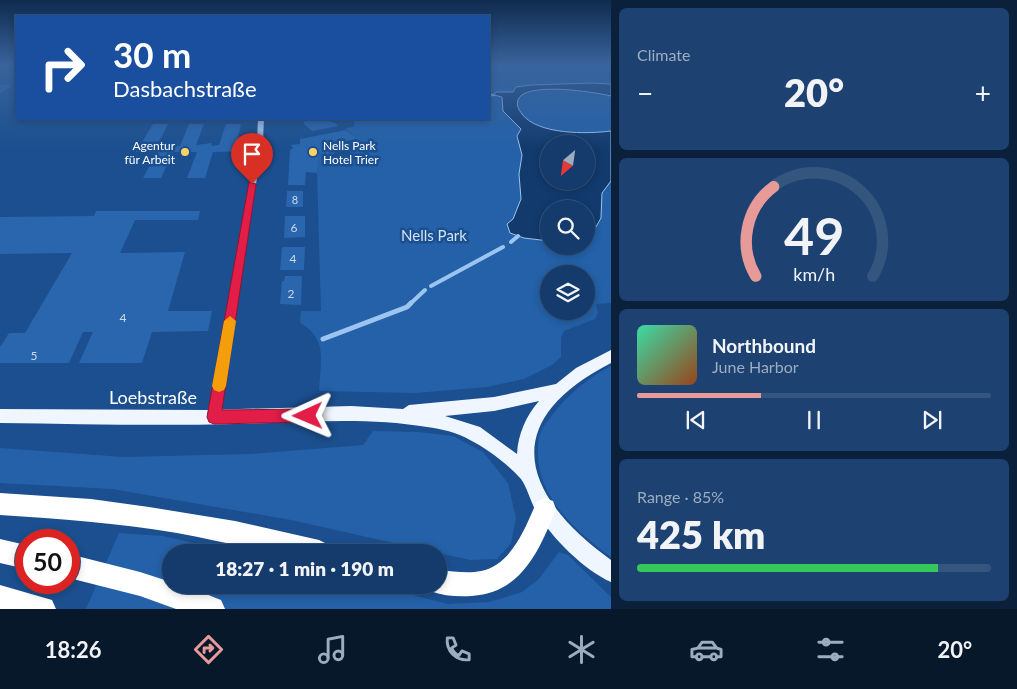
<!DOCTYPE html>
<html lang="en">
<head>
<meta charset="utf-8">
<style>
	:root { --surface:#143b6b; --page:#1d4271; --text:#f1f3f6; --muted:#9dadc1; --line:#33557e; --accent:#e69b98 }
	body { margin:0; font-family:Lato,sans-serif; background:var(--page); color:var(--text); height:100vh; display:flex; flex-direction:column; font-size:19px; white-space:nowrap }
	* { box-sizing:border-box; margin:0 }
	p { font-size:16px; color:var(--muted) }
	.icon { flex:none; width:28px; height:28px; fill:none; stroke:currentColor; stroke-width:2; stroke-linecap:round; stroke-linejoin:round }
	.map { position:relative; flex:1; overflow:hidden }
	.side { display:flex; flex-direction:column; gap:8px; padding:8px; background:#0b203b; width:406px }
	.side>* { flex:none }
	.hud { position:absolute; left:15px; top:15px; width:475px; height:105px; border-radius:0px; box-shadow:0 2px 8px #0003,0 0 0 1px var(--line); background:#1a4fa0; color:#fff; overflow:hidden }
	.needle { width:32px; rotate:209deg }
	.controls { position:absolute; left:540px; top:135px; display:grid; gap:10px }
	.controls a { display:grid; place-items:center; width:55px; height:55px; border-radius:50%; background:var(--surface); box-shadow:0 2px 8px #0003,0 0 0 1px var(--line); font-size:25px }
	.speed { position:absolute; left:15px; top:529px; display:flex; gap:10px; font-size:25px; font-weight:700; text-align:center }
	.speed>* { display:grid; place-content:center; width:65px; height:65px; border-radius:50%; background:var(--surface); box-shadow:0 2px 8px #0003,0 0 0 1px var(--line); line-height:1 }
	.speed .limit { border:8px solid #d22; background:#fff; color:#111 }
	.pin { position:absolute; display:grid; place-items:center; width:42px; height:42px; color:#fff; margin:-51px -21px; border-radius:50% 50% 50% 0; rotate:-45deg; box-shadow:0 0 5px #0007 }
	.pin .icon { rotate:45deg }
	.me { position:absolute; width:55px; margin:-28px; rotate:269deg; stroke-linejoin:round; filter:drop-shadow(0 0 4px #0008) }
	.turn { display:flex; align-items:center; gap:18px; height:105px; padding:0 15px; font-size:22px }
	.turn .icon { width:65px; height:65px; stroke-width:2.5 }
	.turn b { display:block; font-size:35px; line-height:42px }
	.big { font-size:38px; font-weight:800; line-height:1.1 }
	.side .tile { flex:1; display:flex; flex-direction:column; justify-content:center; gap:8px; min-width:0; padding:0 18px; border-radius:8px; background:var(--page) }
	.side .dial { align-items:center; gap:0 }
	.dial svg { height:130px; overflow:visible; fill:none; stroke:var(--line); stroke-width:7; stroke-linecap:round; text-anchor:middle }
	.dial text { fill:var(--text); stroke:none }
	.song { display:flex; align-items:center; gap:15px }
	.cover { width:60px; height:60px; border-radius:8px; background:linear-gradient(135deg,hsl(160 70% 55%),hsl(20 70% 35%)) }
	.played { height:5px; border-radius:2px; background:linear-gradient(90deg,var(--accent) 35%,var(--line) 35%) }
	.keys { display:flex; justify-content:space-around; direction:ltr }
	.heat { display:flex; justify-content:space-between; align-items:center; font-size:28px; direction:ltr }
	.charge { height:8px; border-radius:4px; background:linear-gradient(90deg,#34c759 85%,var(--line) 0) }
	.trip { position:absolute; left:162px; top:544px; width:285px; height:50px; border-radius:25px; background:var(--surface); box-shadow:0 2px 8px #0003,0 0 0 1px var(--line); font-weight:800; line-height:50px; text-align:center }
	.tab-bar { display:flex; height:80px; justify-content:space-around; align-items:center; background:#08182b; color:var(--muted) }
	.tab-bar .icon { width:35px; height:35px }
	.tab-bar .on { color:var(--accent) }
	.tab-bar b { font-size:22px; color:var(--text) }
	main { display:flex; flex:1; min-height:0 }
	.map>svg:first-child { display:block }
	.green { fill:#2461a8; fill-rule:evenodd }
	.water { fill:#123a6d; stroke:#9cc4f0; fill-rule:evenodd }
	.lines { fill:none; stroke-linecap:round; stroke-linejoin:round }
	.stream-far2 { stroke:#9cc4f0; stroke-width:2.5 }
	.stream-far1 { stroke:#9cc4f0; stroke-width:4 }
	.stream { stroke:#9cc4f0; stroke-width:5 }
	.building { fill:#2a66ad }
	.minor { fill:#a9c9ee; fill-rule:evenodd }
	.major { fill:#f0f6ff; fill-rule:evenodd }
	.highway { fill:#fff; fill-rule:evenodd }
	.route { fill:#e11d48; stroke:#92132f }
	.slow { fill:#f59e0b }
	.poi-dot { fill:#ffd166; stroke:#1b4f8f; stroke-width:2 }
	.labels { text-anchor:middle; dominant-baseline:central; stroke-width:5; stroke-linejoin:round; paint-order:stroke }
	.far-number-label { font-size:11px; fill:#cad9ea }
	.far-poi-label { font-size:12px; fill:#fff; stroke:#1b4f8f; text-anchor:end }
	.number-label { font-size:12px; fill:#cad9ea }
	.park-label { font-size:15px; fill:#cfe3fa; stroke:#1b4f8f }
	.near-street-label { font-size:18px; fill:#fff; stroke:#1b4f8f }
</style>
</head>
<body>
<main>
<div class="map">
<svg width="611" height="609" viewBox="0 0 611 609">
	<rect width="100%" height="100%" fill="#1b4f8f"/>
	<path class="green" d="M489,64L611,65L601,66L605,69L611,68V303L596,304L598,313L595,319L564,331L561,338V357L552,365L524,379L487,387L416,393L319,391C320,363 329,339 300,323L301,311H321L317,173L319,153C332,159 337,162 350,154L349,146L357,139L345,128L354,127V119H489ZM549,144H586V181H549ZM549,209H586V246H549ZM549,274H586V311H549Z
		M611,366V557C578,533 538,499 538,454C538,446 538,438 541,431C545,423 552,416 557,409C572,391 590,377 611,366Z
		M373,431L418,432L453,436L483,452L508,483L516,518L511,543L497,559L470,560L291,520L112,489L0,483V448L124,457L250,454L363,445Z
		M119,533L163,536L233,552H171V585H372L448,604L489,602L522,592L539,579L559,552L568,555L611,597V609H86Z"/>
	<path class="water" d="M592,83L611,84V96C595,92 524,81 518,100C516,105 519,110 522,114C538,135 587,134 611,131V181L602,193L601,218L593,232L586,236V209H549V241L524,238L510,233L507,224L513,219L521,199L519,174L522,155L517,136L521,129L503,111L502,97L494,95L496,92H513L516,87L531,85ZM549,144H586V181H549Z"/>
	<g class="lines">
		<path class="stream-far2" d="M489,95H494"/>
		<path class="stream-far1" d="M511,242L518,236
			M431,286L503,247
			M410,304L425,290"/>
		<path class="stream" d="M323,339L407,307L411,303"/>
	</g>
	<path class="building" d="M0,85H12L0,94Z
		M496,86L512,88V91L496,90Z
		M304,119H329V121L335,123L338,126L312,131L304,124Z
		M153,124H168L157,146H180L189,124H204L196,145L212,143L211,146L219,145L226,124H241L236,146H250L249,151L213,152L205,178H187L197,152H173L161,178H143L157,152H136Z
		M346,130L357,139L341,142L345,146L328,157L319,153L317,173L306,172L305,185H288L290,150L293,148L291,145L300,144V139Z
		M287,191H303V207H286Z
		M96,211H200L198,220H135L120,253L185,252L168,311H212L208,331L152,332L142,363H79L93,332H83L69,363H0V347L9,333H25L72,253L0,254V217L94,216Z
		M285,216H305V237L284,238Z
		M282,247H305L304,270H280Z
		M285,276H302L301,305L280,304L282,281H284Z"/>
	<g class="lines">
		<path class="minor" d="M258,119H264L263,140L219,417L218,421L214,422L210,421L209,417L257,140Z"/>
		<path class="major" d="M611,350V363C498,421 520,494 611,560V582C585,571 551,537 537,513C531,503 527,487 521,479C509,465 486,448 470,440C457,432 441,429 427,427C363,416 299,423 234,424C156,426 78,424 0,423V409L206,410L351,406L403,409L409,405L494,397L556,384L576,368ZM539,401C526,416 518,434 517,454L480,427L445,416L494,411Z"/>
		<path class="highway" d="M0,493L91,499L149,507L235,521L319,540L327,544L331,552C280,559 228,542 177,533C118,523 60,519 0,515Z
			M545,498L553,501L556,509C540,549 522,593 472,596C458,597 444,596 430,591L428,585H439V570C453,571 467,574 481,571C512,565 526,526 537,501Z
			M0,539L26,545V569L0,563Z
			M69,554L140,572L171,582V585C188,585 206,594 221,600L225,609H176L140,596L69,578Z
			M0,585L52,600L56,609H0Z"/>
	</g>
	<linearGradient id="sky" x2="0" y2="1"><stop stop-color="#0f2b4f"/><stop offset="0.43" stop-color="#39639b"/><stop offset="1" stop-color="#39639b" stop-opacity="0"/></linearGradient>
	<rect width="611" height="149" fill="url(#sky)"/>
	<path class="route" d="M249,182L256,184L222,410L308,409L313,411L316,416L313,420L308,422L214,424L209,422L207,417Z"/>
	<path class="slow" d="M230,316L236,321L226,386L224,390L219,392L214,390L212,386L224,321Z"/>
	<g class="poi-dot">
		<circle cx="185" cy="152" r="5"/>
		<circle cx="313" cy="152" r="5"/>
	</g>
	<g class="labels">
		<g class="far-number-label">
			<text x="295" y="199">8</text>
		</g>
		<g class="far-poi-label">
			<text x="175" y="145">Agentur<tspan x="175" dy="14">für Arbeit</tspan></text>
			<text x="323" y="145" text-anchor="start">Nells Park<tspan x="323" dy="14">Hotel Trier</tspan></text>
		</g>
		<g class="number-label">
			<text x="294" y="227">6</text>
			<text x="293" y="258">4</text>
			<text x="291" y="293">2</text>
			<text x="123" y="317">4</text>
			<text x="34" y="355">5</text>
		</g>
		<g class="park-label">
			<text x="434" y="235">Nells Park</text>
		</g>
		<g class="near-street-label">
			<text x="153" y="397">Loebstraße</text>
		</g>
	</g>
</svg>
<div class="controls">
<a><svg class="needle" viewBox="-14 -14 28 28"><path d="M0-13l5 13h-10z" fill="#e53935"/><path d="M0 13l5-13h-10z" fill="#9dadc1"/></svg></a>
<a><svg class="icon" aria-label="search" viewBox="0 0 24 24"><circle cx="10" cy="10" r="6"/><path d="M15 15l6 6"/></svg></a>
<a><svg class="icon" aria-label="layers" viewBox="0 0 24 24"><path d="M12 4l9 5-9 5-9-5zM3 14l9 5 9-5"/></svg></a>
</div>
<div class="speed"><div class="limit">50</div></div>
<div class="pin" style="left:252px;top:184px;background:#d93025"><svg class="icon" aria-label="arrive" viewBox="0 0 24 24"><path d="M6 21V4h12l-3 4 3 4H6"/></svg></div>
<svg class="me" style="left:308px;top:416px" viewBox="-20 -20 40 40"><path d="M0-17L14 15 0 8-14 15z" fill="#e11d48" stroke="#fff" stroke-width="4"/></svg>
<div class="trip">18:27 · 1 min · 190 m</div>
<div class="hud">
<div class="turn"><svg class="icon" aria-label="right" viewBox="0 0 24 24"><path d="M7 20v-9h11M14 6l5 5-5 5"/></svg><div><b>30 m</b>Dasbachstraße</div></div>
</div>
</div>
<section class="side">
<div class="tile"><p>Climate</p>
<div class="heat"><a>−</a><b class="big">20°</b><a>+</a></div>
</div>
<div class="tile dial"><svg viewBox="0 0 100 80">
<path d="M14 69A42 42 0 1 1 86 69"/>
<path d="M14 69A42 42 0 0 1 25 14" stroke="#e69b98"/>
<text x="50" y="56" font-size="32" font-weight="700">49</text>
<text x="50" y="72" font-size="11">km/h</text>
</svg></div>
<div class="tile">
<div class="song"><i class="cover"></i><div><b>Northbound</b><p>June Harbor</p></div></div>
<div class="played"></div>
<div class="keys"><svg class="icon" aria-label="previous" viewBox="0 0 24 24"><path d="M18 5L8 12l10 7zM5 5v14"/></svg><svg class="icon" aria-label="pause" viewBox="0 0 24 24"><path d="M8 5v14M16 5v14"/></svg><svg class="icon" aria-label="next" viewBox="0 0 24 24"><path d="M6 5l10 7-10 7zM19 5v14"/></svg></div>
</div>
<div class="tile"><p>Range · 85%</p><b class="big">425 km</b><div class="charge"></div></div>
</section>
</main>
<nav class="tab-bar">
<b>18:26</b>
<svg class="icon on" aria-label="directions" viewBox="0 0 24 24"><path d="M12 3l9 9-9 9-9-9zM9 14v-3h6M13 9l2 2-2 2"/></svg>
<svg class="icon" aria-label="music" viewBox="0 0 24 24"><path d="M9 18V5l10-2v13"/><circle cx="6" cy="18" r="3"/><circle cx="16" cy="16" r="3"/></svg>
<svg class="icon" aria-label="phone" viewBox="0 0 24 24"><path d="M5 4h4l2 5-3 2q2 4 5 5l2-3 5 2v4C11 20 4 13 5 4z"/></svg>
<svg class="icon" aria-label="climate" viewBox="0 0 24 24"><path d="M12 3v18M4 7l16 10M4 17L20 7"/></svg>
<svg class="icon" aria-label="car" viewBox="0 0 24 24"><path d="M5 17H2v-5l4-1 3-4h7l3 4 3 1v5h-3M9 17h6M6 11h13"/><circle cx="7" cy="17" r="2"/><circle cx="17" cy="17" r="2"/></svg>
<svg class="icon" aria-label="filters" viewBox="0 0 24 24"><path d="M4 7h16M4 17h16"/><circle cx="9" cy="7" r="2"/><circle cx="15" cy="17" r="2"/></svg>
<b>20°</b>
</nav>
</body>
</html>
